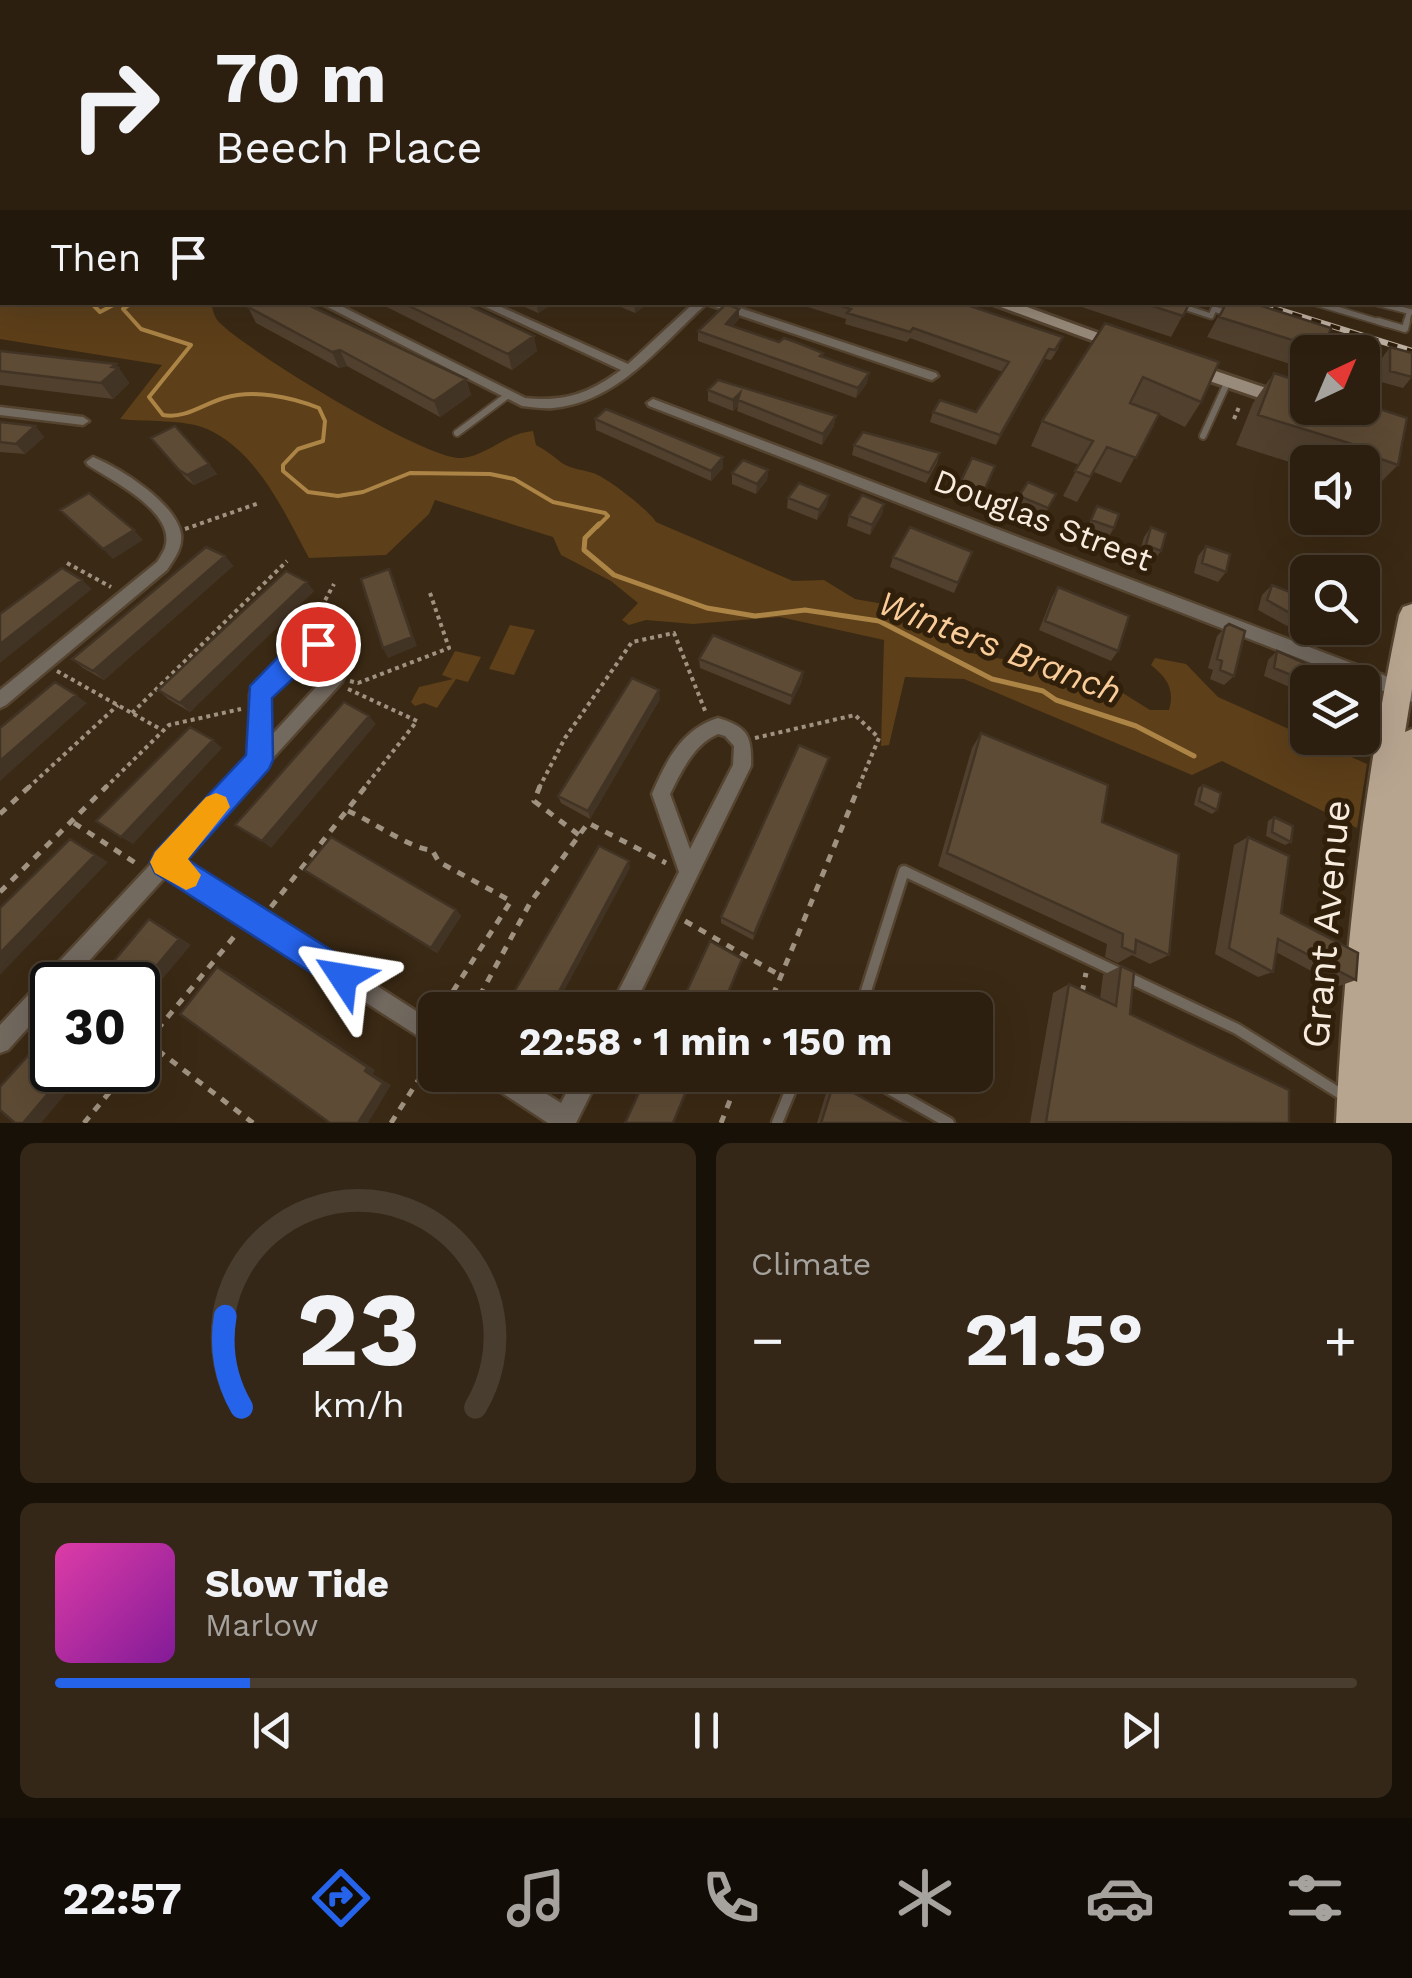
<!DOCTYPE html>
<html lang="en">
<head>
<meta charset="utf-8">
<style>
	:root { --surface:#2c1f0f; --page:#342718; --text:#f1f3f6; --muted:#a6a29e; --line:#483d2f; --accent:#2563eb }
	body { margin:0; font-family:"Work Sans",sans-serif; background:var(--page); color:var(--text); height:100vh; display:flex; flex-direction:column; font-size:38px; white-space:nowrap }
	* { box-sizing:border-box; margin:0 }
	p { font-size:32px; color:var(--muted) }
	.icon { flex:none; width:55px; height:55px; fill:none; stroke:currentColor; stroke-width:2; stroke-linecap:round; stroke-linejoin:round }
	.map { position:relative; height:1123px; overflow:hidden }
	.drawer { display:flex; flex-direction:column; gap:20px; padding:20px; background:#181108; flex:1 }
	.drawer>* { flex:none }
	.top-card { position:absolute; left:0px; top:0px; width:1412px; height:305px; box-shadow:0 10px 40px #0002,0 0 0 2px var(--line); background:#2c1f0f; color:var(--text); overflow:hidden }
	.needle { width:65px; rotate:44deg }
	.buttons { position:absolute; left:1290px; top:335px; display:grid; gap:20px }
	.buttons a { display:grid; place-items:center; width:90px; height:90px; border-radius:15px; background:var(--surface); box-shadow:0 10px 40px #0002,0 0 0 2px var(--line); font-size:50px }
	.speed { position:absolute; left:30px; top:962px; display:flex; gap:20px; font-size:50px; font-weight:700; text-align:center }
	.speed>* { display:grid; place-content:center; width:130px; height:130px; border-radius:50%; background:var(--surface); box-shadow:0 10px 40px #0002,0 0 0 2px var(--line); line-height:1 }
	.speed .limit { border:5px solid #111; border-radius:15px; background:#fff; color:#111 }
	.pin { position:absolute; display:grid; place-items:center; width:85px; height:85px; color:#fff; margin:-42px; border:5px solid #fff; border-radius:50%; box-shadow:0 2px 10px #0007 }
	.me { position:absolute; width:110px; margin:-55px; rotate:303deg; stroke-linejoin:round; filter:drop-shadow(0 0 8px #0008) }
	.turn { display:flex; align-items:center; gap:35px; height:210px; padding:0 50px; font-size:45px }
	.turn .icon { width:130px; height:130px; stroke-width:2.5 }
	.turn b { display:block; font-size:70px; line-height:85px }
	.then { display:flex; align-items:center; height:95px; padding:0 50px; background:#0003; gap:20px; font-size:38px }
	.big { font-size:75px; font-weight:700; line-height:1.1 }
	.drawer .tile { flex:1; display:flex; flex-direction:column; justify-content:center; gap:15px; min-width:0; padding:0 35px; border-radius:15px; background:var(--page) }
	.drawer .dial { align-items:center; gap:0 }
	.dial svg { height:260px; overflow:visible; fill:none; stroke:var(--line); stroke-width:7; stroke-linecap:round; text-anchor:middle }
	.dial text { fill:var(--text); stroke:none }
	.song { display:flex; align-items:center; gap:30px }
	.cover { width:120px; height:120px; border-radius:15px; background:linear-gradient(135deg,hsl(320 70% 55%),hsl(290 70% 35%)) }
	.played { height:10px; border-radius:5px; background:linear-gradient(90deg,var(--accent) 15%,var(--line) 15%) }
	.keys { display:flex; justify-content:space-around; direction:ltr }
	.heat { display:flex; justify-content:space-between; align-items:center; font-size:55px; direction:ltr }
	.drawer .tiles { flex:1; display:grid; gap:20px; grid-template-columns:1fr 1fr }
	.tile:last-child { grid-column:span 2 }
	.trip { position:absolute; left:418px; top:992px; width:575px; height:100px; border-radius:15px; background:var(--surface); box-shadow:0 10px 40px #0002,0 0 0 2px var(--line); font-weight:700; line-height:100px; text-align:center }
	.dock { display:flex; height:160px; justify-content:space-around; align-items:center; background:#120c06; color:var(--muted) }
	.dock .icon { width:70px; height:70px }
	.dock .on { color:var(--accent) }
	.dock b { font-size:45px; color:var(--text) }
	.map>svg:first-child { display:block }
	.green { fill:#5d3f19 }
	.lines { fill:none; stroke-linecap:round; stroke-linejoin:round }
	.stream-far1 { stroke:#ac8446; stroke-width:4 }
	.stream { stroke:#ac8446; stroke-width:5 }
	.lane-far2-casing { stroke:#554430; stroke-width:9 }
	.lane-far1-casing { stroke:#554430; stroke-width:10 }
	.lane-casing { stroke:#554430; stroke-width:15 }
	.street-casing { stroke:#554430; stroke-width:5 }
	.secondary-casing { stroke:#554430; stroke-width:6 }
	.primary-casing { stroke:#554430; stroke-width:5 }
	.highway-casing { stroke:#554430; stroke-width:5 }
	.path-far1 { stroke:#a09281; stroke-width:4; stroke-dasharray:4 4; stroke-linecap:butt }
	.path { stroke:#a09281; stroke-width:5; stroke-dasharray:8 8; stroke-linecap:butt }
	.lane-far2 { stroke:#72695f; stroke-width:5 }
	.lane-far1 { stroke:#72695f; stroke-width:6 }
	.lane { stroke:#72695f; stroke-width:10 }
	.street { fill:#72695f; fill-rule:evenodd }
	.secondary { fill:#998b7b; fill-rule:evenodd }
	.primary { fill:#b8a590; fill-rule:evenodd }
	.highway { fill:#d3bca4; fill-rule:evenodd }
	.rail-casing { stroke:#c1b3a4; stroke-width:6 }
	.rail { stroke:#301f0a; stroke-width:4; stroke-dasharray:10; stroke-linecap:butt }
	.wall { fill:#51402e }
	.shaded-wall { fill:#423425 }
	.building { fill:#5e4b35; stroke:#423425; stroke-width:2.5 }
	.route { fill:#2563eb; stroke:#184099; stroke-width:2.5 }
	.slow { fill:#f59e0b }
	.labels { text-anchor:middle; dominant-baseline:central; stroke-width:10; stroke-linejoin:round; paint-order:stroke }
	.street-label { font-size:32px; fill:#f8ecdf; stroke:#301f0a }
	.water-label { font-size:35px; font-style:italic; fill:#f9cc99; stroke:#301f0a }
	.near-street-label { font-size:38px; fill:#f8ecdf; stroke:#301f0a }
</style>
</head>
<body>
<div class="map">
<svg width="1412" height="1123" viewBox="0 0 1412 1123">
	<rect width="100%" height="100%" fill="#3a2914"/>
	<path class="green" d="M0,266L2,302L211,303C213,310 214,318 220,323C249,352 427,461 462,458C487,456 506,433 533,431L536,445C547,451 553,456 562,463C571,469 584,470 593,473C605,476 650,511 656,522L793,581L824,580L855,599L895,606L926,620L971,653L1029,664L1082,687L1110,685L1150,710H1169C1175,689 1167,678 1151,665L1155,658L1186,664L1218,697L1367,764L1357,828L1222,761L1192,775L964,679L905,677L889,745L881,746L884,640L780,617L693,624L646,620L629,625L622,620L638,603L611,581L561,555L553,537L435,500L429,514L386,555L309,558C284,512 258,452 207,429C184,419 146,422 120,419L162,365L0,339Z
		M510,625L535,630L514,675L489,669Z
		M455,651L481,657L468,682L456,679L437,708L424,703L415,706L411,702L419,687L453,679L442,675Z"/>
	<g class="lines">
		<path class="stream-far1" d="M90,302L100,312L119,302
			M133,302L123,309L141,329L191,345L149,397L163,415C186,419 203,404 224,398C254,389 291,397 319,408L325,421L323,441L298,449L283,465V471L308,492L338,496L363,492L410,473L490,474L514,479L553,502L605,513L608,516L597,527"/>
		<path class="stream" d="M599,524L585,538L584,550L614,575L707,608L755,616L805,610L879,621L992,679L1043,691L1056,700L1136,726L1194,756"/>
		<g class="lane-far2-casing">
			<path id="lane-far2" d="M1410,188L1412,183
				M1169,302L1211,316L1214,309L1227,313
				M1313,302L1386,324
				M1373,302L1412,312
				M1406,324L1409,313"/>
		</g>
		<g class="lane-far1-casing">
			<path id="lane-far1" d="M1378,321L1405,329L1407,321
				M457,433L508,395
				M1203,436L1228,381"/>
		</g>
		<g class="lane-casing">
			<path id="lane" d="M860,1010L904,871L1237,1029L1344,1096
				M864,1075L949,1123
				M777,1123L797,1075"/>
		</g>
		<g class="street-casing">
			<path id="street" d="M0,237H2V243H0Z
				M318,302H333L525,398C565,402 588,394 621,370L475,302H490L628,364L695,302H722L936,373L938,376L932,380L928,379L706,304C661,345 618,402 553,408C543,409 532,407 522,406Z
				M653,399L1412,686V702L649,406L647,403Z
				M0,407L83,417L89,421L83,425L0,415Z
				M93,457C120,468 176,503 181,534C183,548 174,559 167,570L6,705L0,708V690L157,562C160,557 163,553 165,548C177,512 112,481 88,465L86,462Z
				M326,637L344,642L352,658L342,682L180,860L435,1023V1047L167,875L67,985H52V1001L8,1050L0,1053V1025L251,757L250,694L253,689C274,665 293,640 326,637ZM326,651L332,652L336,658L330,672L269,738L268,696C283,677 300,653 326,651Z
				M718,718C748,727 752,736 751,766L632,1010H609L679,872L652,794C666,761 682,729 718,718ZM718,734L725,736L734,746L733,765L690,849L670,794C681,772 694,744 718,734Z
				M483,1075H516L561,1103L576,1075H600L576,1123H548L487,1083Z"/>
		</g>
		<g class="secondary-casing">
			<path id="secondary" d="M987,302H1013L1134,346L1131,350H1119Z
				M1183,360L1293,397L1295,401L1286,407L1177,370L1174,366Z"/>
		</g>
		<g class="primary-casing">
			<path id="primary" d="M1412,604V689L1405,732L1412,729V1123H1336C1344,952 1364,783 1399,615L1403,607Z"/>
		</g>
		<g class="highway-casing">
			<path id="highway" d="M1410,204L1412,205V217L1410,216Z"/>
		</g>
		<path class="path-far1" d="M1234,419L1239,407
			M185,529L259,503
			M67,563L111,587
			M316,630L317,615L334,584
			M57,671L162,730
			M350,681L358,683L449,648L430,593
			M348,689L417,721L364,788
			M132,713L287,561
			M755,738L855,715L879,738L858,788
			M28,788L118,705
			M105,788L169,725L241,709
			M539,788L565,738L632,642L674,633L706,713"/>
		<path class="path" d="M540,786L534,801L579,835
			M348,811C370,820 413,850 432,850L439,862L511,901L441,1010
			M0,814L30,786
			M74,823L137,864
			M0,892L107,786
			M271,907L366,786
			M685,921L781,976
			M1082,993L1086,973
			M472,1010L530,903L588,823L666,863
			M767,1010L859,786
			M147,1042L238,932
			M138,1058L147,1042L253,1123
			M84,1123L128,1070
			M391,1123L435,1054
			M721,1123L740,1075"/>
		<use href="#lane-far2" class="lane-far2"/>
		<use href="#lane-far1" class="lane-far1"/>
		<use href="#lane" class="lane"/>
		<use href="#street" class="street"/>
		<use href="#secondary" class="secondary"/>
		<use href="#primary" class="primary"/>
		<use href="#highway" class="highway"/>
		<g class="rail-casing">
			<path id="rail" d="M1254,302L1412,351"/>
		</g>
		<use href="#rail" class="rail"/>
	</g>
	<path class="wall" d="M1410,255H1412V302H1410Z
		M377,302H462L537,351L512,370Z
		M514,302H556L538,313Z
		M614,302H650L635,313L614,304Z
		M792,302H958L1059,347L1051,360L1045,359L996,445L930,422L933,412H976L1003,372L910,338L907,342L845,324L846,319Z
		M1081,302H1190L1171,337L1079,306Z
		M1226,302L1324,350L1322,352H1308V370L1207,337Z
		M248,307L466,379L471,395L440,417L347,366L339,368L256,323Z
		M739,319L732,327L779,342L823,353V357L867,383L856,398L698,341V331Z
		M1105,323L1201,402L1185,427L1158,414L1121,483L1094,472L1077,502L1063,496L1079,465L1031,446L1042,421Z
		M1390,347L1412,377L1403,388L1381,382L1382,358Z
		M0,351L116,364L129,383L113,399L0,385Z
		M1274,373L1398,465L1369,494L1362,492V462H1308V468L1236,445L1253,403Z
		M708,390L834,426L822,445L737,411L738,406L733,411L708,401Z
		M595,419L723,468L711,481L596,430Z
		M0,422L35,426L44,437L25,454L0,452Z
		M151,438L209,464L217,474L194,485L187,480Z
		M854,445L940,453L937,463L926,483L852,455Z
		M995,466L979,502L956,493L960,483Z
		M768,470L767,480L756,494L732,484V473Z
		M1056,494L1043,518L1015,506L1019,496Z
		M788,498L827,505L817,520L787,508Z
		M884,504L882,514L870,535L847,526L849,516Z
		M1097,506L1114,528L1108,538L1086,530Z
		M1151,527L1161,551L1154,560L1139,555L1144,537Z
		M1206,546L1226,572L1218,582L1194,573L1198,556Z
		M972,552L954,593L890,567L893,557Z
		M225,556L233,566L104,680L83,668L72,659Z
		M1272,585L1308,599V627L1293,621L1287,626L1258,610L1262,595Z
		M1058,587L1118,651L1111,661L1039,630L1052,597Z
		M314,591L190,712L168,699L158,690Z
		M1229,624L1234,676L1224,685L1210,679L1213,670L1208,668L1217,636Z
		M1277,651L1325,672L1332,665L1368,682L1364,698L1362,699V682H1308V695L1264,676L1268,660Z
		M699,659L803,672L802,681L790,705L700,668Z
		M660,699L590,819L561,803L558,796Z
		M981,733L1102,822L1169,955L1150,964L1132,955L1118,963L1105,957L1107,944L938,866L972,748Z
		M829,758L826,766L753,940L721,923V917Z
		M1203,785L1217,810L1212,814L1194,805L1198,788Z
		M1274,817L1291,842L1285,845L1266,836L1268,821Z
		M1248,837L1281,913L1356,980L1339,986L1276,952L1273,972L1258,977L1215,954L1234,845Z
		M304,870L456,910L461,916L437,953Z
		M1121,966L1130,1014L1289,1123H1030L1053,993L1069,984L1100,999L1103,975Z
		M834,1082L908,1123H817L828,1087Z"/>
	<path class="shaded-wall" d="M541,302H556L538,313L537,305Z
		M650,302L635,313L634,303Z
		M739,309V319L725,335L726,324Z
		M534,336L537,351L512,370L508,354Z
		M1049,349L1045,359L996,445L1000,435Z
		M340,350L347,366L339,368L332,352Z
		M116,364L129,383L113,399L101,383Z
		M869,373L867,383L856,398L858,388Z
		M466,379L471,395L440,417L434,401Z
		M740,393L738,406L733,411V400Z
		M836,416L834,426L822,445L823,434Z
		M35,426L44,437L25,454L16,444Z
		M723,457V468L711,481V471Z
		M209,464L217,474L194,485L187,475Z
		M768,470L767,480L756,494L757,484Z
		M829,495L827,505L817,520L819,510Z
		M884,504L882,514L870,535L872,525Z
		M134,530L143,540L113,559L103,549Z
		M225,556L233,566L104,680L93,671Z
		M389,569L394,579L417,646L388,658L383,648Z
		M82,580L92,589L0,663V644Z
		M307,582L314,591L190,712L180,703Z
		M803,672L802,681L790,705L792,696Z
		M659,690L660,699L590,819L588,811Z
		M76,695L87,703L0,781V761Z
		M369,716L376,724L271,848L262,841Z
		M213,740L222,748L133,844L121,837Z
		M829,758L826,766L753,940L754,934Z
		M70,839L108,862L0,975V953Z
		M629,861L630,868L554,1010H549Z
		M456,910L461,916L437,953L431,948Z
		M149,919L161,925L191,945L138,1008V988Z
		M217,967L228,972L375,1070L373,1074L391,1085L368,1123H358Z
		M68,1070H86L41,1123H23Z
		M693,1075H695L674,1123H673Z"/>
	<path class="building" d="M1410,255H1412V272L1410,271Z
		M257,302H302L466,379L434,401L340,350L332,352L248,307Z
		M401,302H462L534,336L508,354Z
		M828,302H958L1063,337L1055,350L1049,349L1000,435L933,412L940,400L976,412L1009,362L913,328L910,332L847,313L851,309Z
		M1140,302H1190L1183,316Z
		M1227,302H1249L1331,328L1324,350L1219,317Z
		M726,304L739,309L726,324L779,342L784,338L798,343L823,353L820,356L869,373L858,388L698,331Z
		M1105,323L1219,362L1201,402L1143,377L1130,403L1159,414L1136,458L1107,447L1090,477L1075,471L1093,441L1042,421Z
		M1390,347L1412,353V377L1390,371Z
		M0,351L116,364L112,367L118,368L101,383L0,371Z
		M1274,373L1308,384V408H1362V403L1407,418L1398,465L1358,451L1359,446L1258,415Z
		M718,380L836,416L823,434L738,400L740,393L733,400L708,390Z
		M606,409L723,457L711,471L595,419Z
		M0,422L35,426L16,444L0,442Z
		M175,426L209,464L187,475L179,470L151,438Z
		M863,432L940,453L929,473L854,445Z
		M972,458L995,466L984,491L960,483Z
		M743,460L768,470L757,484L732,473Z
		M1028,482L1056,494L1048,508L1019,496Z
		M799,483L829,495L819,510L788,498Z
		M89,493L134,530L103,549L60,510Z
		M862,495L884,504L872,525L849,516Z
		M1097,506L1119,514L1114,528L1091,520Z
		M910,527L972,552L958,583L893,557Z
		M1151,527L1166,533L1161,551L1146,545Z
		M1206,546L1230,554L1226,572L1202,563Z
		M206,547L225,556L93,671L72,659Z
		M1342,565L1360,572H1340Z
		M62,568L82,580L0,644V614Z
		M389,569L412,637L383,648L361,579Z
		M286,571L307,582L180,703L158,690Z
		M1272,585L1308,599V613L1299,610L1297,617L1267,600Z
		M1058,587L1129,616L1118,651L1045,621Z
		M1229,624L1245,631L1234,676L1220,670L1222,661L1217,659L1225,627Z
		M713,635L803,672L792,696L699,659Z
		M1277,651L1330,674L1332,665L1368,682L1364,698H1362V682H1308L1274,668Z
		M632,678L659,690L588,811L558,796Z
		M55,682L76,695L0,761V728Z
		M344,702L369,716L262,841L235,825Z
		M190,727L213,740L121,837L96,821Z
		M981,733L1108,785L1102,822L1179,854L1169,955L1136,940L1135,953L1122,947L1123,934L947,853Z
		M799,745L829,758L754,934L721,917Z
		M1203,785L1221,793L1217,810L1199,801Z
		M1274,817L1293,826L1291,842L1272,832Z
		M331,837L456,910L431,948L304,870Z
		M1248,837L1289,856L1281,913L1358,953L1356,980L1278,939L1273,972L1229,948Z
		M70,839L95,855L0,953V908Z
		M599,846L629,861L549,1010H512L506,1006Z
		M149,919L179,939L138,988V985H100L119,964L114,961Z
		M710,941L742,959L721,1010H678Z
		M1121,966L1134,972L1130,1014L1289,1090V1123L1046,1122L1069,984L1116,1006Z
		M217,967L367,1067L365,1071L383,1083L358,1123H330L180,1014Z
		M52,1033V1070H68L23,1123H15L0,1110V1087L33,1050L36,1053Z
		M647,1075H693L673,1123H625Z
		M834,1082L908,1123H821Z"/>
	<linearGradient id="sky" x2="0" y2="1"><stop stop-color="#20170b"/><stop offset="0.51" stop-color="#4f4945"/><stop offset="1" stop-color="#4f4945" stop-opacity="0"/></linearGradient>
	<rect width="1412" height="321" fill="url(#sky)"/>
	<path class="route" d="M318,633L326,636L330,644L272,698L273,760L269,769L188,860L355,965L359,977L355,989L343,993L155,873L150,862L155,852L246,755L250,686L286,649Z"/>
	<path class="slow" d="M216,793L226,797L230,807L188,859L201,875L196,886L186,890L155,873L150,862L155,852L206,797Z"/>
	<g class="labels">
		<g class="street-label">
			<text transform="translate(1043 520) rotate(21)">Douglas Street</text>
		</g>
		<g class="water-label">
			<text transform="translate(1000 647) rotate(21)">Winters Branch</text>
		</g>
		<g class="near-street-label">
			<text transform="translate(1326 924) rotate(-85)">Grant Avenue</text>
		</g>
	</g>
</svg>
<div class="buttons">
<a><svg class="needle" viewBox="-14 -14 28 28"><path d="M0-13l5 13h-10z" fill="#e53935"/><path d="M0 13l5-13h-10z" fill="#a6a29e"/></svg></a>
<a><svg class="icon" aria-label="sound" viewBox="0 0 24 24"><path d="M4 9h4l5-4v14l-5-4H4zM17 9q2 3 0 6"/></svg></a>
<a><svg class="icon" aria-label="search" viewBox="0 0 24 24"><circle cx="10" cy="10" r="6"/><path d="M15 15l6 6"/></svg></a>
<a><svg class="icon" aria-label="layers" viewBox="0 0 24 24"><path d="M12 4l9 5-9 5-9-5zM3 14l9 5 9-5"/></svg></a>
</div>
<div class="speed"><div class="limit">30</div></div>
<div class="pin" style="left:318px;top:644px;background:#d93025"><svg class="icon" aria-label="arrive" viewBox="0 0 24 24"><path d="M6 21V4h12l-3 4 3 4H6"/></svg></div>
<svg class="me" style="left:343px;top:977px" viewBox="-20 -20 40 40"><path d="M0-17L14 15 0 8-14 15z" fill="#2563eb" stroke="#fff" stroke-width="4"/></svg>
<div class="trip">22:58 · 1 min · 150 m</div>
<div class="top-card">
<div class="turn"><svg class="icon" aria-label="right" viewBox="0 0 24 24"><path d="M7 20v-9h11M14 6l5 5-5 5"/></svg><div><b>70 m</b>Beech Place</div></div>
<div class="then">Then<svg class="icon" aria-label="arrive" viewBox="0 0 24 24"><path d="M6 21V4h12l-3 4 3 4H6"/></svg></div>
</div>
</div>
<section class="drawer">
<div class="tiles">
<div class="tile dial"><svg viewBox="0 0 100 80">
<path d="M14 69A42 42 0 1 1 86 69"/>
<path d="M14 69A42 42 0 0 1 9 41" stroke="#2563eb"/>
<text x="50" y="56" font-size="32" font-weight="700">23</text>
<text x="50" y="72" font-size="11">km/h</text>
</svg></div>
<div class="tile"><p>Climate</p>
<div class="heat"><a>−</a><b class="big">21.5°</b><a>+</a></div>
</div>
<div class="tile">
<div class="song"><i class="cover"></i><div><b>Slow Tide</b><p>Marlow</p></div></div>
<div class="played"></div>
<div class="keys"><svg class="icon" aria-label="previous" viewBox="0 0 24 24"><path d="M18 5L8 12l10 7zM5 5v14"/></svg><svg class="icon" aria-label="pause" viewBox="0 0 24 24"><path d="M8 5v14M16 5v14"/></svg><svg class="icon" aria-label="next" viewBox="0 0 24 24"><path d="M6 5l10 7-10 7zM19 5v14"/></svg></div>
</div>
</div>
</section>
<nav class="dock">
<b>22:57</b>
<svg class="icon on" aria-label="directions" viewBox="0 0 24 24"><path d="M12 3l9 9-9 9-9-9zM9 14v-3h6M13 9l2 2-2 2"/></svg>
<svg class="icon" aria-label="music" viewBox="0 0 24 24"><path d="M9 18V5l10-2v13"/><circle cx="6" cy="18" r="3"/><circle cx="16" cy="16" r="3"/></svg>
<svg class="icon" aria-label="phone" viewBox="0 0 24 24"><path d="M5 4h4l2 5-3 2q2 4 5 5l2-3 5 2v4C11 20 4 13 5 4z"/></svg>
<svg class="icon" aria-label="climate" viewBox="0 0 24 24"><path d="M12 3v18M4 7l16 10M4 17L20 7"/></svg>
<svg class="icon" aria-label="car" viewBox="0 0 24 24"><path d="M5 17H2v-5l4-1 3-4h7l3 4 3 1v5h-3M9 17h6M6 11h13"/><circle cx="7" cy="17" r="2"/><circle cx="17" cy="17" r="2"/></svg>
<svg class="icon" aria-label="filters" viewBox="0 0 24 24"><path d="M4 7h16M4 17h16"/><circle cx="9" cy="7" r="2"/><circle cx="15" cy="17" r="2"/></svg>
</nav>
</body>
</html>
